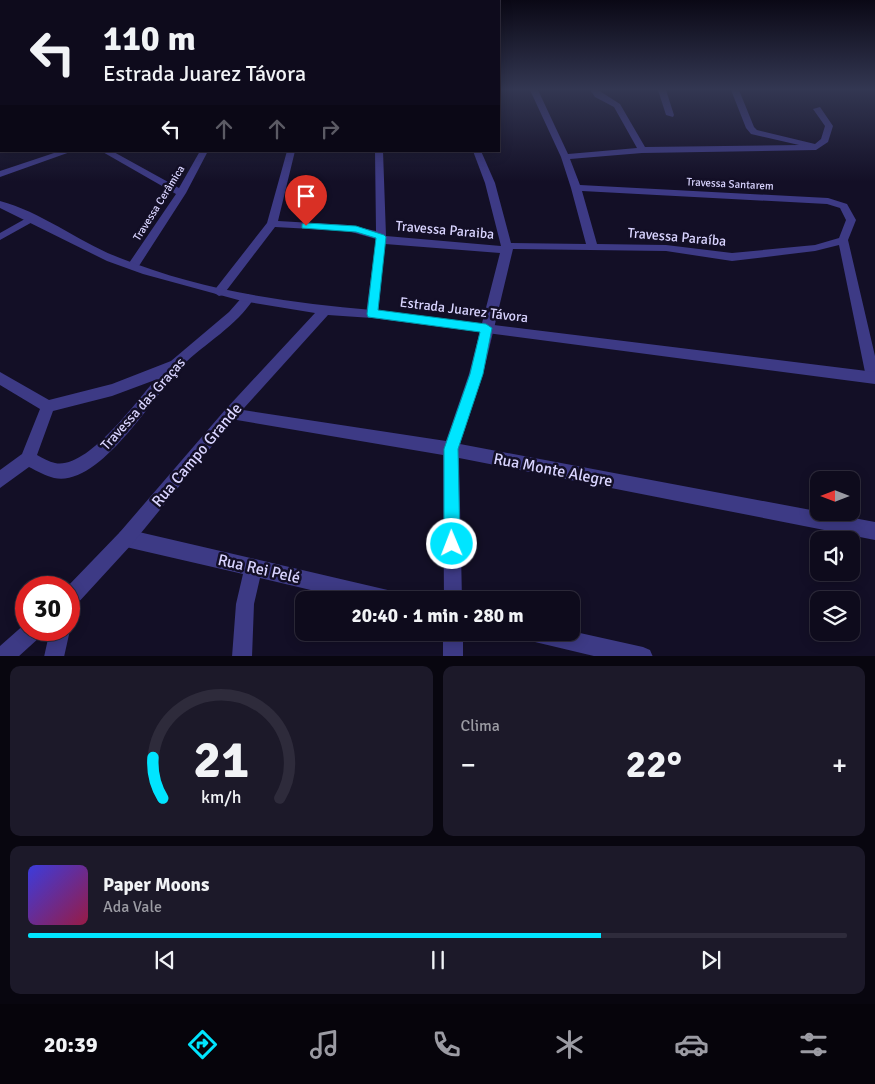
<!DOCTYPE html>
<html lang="pt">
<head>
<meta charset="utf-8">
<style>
	:root { --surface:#0e0b1c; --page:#1c1929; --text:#f1f3f6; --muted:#9b9ba3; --line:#2e2b3b; --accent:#00e5ff }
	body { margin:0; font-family:Signika,sans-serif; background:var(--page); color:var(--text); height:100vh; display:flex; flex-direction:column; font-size:19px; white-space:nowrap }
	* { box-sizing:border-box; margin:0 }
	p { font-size:16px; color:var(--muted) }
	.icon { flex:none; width:28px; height:28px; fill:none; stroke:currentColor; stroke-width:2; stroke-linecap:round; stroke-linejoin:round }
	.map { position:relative; height:656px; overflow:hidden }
	.sheet { display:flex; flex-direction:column; gap:10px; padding:10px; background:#08060f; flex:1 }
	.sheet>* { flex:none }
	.hud { position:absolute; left:0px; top:0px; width:500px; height:152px; box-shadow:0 2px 12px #0003,0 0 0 1px var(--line); background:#0e0b1c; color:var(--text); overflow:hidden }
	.needle { width:32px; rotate:270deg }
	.fabs { position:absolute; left:810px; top:471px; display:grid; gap:10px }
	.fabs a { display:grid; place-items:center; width:50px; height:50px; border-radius:10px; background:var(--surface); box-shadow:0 2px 12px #0003,0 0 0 1px var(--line); font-size:25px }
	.speed { position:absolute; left:15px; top:576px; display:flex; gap:10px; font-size:25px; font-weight:700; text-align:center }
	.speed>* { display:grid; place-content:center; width:65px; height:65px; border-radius:50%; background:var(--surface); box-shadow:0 2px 12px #0003,0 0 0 1px var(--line); line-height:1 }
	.speed .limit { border:8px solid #d22; background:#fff; color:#111 }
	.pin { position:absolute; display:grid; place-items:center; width:42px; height:42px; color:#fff; margin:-51px -21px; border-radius:50% 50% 50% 0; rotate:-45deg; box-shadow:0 0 5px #0007 }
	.pin .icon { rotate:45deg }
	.me { position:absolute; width:55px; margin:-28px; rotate:359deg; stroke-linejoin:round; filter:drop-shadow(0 0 4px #0008) }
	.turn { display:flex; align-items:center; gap:18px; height:105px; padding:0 20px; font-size:22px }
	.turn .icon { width:65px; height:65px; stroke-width:2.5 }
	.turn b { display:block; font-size:35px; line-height:42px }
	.lanes { display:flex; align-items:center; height:48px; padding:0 20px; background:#0003; justify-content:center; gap:25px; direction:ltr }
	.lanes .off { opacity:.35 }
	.big { font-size:38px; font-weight:800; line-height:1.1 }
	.sheet .widget { flex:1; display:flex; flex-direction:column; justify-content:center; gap:8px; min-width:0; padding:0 18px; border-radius:10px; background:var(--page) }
	.sheet .dial { align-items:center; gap:0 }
	.dial svg { height:130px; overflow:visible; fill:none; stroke:var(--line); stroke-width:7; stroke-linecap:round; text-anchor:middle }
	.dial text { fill:var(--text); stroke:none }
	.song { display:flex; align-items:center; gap:15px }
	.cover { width:60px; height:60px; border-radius:8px; background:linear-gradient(135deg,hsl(240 70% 55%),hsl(340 70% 35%)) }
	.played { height:5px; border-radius:2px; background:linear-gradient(90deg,var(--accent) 70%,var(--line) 70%) }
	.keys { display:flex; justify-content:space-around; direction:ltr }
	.heat { display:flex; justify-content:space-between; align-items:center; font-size:28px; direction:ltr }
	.sheet .tiles { flex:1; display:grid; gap:10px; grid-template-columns:1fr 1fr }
	.widget:last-child { grid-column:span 2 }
	.trip { position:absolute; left:295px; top:591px; width:285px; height:50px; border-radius:10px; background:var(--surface); box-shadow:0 2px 12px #0003,0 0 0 1px var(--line); font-weight:800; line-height:50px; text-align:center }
	.menu { display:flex; height:80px; justify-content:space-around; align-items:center; background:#06040b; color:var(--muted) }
	.menu .icon { width:35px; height:35px }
	.menu .selected { color:var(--accent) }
	.menu b { font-size:22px; color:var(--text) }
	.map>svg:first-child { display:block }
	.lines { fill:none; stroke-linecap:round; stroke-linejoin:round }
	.minor { fill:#3d3a85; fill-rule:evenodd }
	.tertiary { fill:#3d3a85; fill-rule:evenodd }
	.route { fill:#00e5ff; stroke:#0095a6 }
	.labels { text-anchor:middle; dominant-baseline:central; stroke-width:5; stroke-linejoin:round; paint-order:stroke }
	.far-street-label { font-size:11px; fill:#d9d4ff; stroke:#130f26 }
	.street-label { font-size:14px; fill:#d9d4ff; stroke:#130f26 }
	.near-street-label { font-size:16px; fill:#d9d4ff; stroke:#130f26 }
</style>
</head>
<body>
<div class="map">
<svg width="875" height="657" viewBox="0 0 875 657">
	<rect width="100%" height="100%" fill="#130f26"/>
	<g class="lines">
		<path class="minor" d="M530,90H538L568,154L637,148L614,107L595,97L590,90H598L620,104L645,147L799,145L751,134L746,128L731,90H739L754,127L757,130L815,144L821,139L825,126L813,109L820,107L833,126L828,142L816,150L642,153L570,159L580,185L828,198L847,204L856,220L848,240L875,356V382L868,381L866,377L839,245L815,251L732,261L666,251L513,249L483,374L460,444L875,522V540L459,458L462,600H444L443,455L225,418L223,414L225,410L230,408L446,441L469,374L500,253L385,244L378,314L372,318L366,314L376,239L348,231L275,227L223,295L219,296L213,292L267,223L287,151H295L278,221L348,225L376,231L375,151H383L386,236L501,246L485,183L473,151H481L495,183L511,243L586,244L571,188L561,157ZM582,191L827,204L840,208L846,220L839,238L815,245L732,253L666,245L597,244Z
			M658,90H666L674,115L673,117L666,115Z
			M60,151H73L0,177V171Z
			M101,151H112L179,188L200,151H208L186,193L137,269L133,270L127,266L176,194Z
			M32,215L36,216V220L0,240V233Z
			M248,294L254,298C237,326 205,343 182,366C154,395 100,488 54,478C46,476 37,471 29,467L0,488V470L22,454L40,409L0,385V372L49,400L112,384L171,361L229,312L244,295ZM155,380C136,402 87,470 55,463C49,462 43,458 37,455L53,411L112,396Z
			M126,529L392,591L399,593L401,600H353L260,578L254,604L252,657H232L236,604L243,574L126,547L120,544L117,538L120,532Z
			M69,628L70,630L64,657H44L50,630H69Z
			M571,631L643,647L650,650L653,657H598L535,642L528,639L526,632H571Z
			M443,632H463V657H443Z"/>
		<path class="tertiary" d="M0,201C42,212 80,243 120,258C200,290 287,303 372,310L875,372V384L372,318L328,315L235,418L132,544L76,605L69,607V588H66L120,532L225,410L315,313L242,301L143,274L107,261L0,208Z
			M26,623V630H43L40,637L18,657H0V646Z"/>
	</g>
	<linearGradient id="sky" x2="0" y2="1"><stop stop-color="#0a0815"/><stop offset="0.49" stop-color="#333752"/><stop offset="1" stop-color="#333752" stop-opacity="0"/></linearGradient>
	<rect width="875" height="182" fill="url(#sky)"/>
	<path class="route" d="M306,223L356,226L384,235L386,237L378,310L486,324L492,328L483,374L458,449L460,544L458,549L452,551L447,549L444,544V449L470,374L480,332L368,317L367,314L376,238L356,232L302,228V224Z"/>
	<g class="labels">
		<g class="far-street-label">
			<text transform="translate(730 184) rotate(3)">Travessa Santarem</text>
			<text transform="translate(159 203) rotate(-58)">Travessa Cerâmica</text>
		</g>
		<g class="street-label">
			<text transform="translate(445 230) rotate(5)">Travessa Paraiba</text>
			<text transform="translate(677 237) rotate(5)">Travessa Paraíba</text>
			<text transform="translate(464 310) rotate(7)">Estrada Juarez Távora</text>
			<text transform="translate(143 404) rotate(-48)">Travessa das Graças</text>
		</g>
		<g class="near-street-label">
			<text transform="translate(197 455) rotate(-50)">Rua Campo Grande</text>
			<text transform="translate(553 470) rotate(11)">Rua Monte Alegre</text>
			<text transform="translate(259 569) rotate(13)">Rua Rei Pelé</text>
		</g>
	</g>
</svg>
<div class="fabs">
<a><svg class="needle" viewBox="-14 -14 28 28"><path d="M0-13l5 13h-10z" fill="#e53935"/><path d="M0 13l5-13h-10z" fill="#9b9ba3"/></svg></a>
<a><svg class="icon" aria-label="sound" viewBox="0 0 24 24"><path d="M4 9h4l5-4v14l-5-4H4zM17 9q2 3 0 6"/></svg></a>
<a><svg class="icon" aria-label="layers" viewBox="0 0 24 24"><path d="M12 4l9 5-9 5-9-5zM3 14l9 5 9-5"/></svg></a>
</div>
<div class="speed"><div class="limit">30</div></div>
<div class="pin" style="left:306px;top:226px;background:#d93025"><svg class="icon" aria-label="arrive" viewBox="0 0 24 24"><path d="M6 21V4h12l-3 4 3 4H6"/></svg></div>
<svg class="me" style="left:452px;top:544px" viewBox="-20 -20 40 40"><circle r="17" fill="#00e5ff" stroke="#fff" stroke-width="3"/><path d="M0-11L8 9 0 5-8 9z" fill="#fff"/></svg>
<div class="trip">20:40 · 1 min · 280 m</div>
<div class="hud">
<div class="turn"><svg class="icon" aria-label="left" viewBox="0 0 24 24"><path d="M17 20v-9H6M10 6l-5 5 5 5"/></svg><div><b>110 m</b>Estrada Juarez Távora</div></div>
<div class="lanes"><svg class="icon" aria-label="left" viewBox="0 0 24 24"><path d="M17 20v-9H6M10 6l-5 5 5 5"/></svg><svg class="icon off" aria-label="ahead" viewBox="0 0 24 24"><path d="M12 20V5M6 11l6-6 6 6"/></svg><svg class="icon off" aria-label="ahead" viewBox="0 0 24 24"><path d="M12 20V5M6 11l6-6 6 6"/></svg><svg class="icon off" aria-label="right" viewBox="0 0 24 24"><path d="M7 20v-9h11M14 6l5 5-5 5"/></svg></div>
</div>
</div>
<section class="sheet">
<div class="tiles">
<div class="widget dial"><svg viewBox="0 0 100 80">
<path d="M14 69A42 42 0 1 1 86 69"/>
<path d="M14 69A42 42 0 0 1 8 44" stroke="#00e5ff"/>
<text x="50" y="56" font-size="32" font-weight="700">21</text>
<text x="50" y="72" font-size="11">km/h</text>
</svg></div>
<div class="widget"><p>Clima</p>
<div class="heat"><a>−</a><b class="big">22°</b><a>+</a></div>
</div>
<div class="widget">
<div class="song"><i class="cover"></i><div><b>Paper Moons</b><p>Ada Vale</p></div></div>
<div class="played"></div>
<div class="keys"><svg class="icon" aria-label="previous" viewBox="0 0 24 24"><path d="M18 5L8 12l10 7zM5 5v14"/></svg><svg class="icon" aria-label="pause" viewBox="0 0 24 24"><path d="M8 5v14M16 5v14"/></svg><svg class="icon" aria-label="next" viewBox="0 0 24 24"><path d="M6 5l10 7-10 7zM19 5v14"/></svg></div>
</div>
</div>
</section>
<nav class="menu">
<b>20:39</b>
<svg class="icon selected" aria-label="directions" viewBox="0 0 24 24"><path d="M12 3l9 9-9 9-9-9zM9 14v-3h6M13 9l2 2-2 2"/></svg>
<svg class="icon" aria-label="music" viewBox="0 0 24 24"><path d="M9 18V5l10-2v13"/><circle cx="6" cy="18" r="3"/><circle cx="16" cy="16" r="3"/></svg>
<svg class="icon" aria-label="phone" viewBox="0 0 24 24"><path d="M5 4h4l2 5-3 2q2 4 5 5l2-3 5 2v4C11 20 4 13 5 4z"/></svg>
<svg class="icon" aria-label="climate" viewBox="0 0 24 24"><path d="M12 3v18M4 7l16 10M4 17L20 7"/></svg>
<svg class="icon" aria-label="car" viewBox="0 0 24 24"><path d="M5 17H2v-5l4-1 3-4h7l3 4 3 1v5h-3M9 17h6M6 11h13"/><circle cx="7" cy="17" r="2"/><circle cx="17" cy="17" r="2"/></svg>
<svg class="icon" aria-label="filters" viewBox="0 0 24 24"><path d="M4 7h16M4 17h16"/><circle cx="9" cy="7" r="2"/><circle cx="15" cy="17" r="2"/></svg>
</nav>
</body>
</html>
